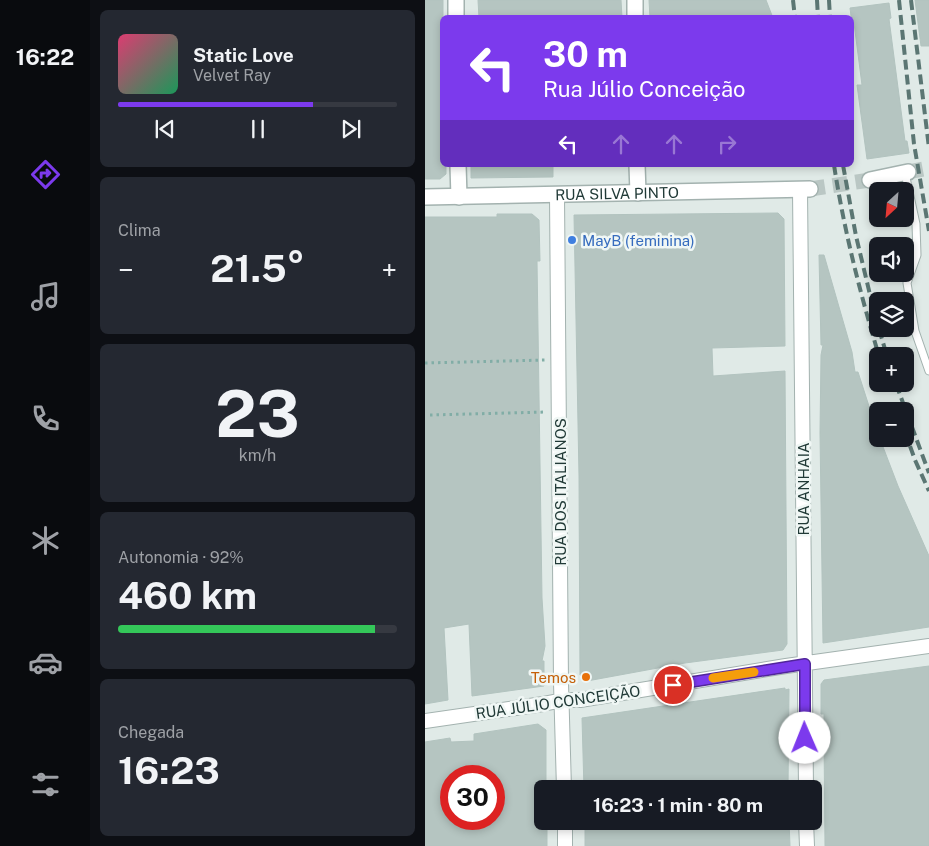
<!DOCTYPE html>
<html lang="pt">
<head>
<meta charset="utf-8">
<style>
	:root { --surface:#171b24; --page:#242831; --text:#f1f3f6; --muted:#9ea1a6; --line:#363941; --accent:#7c3aed }
	body { margin:0; font-family:"Public Sans",sans-serif; background:var(--page); color:var(--text); height:100vh; display:flex; flex-direction:column; font-size:19px; white-space:nowrap }
	* { box-sizing:border-box; margin:0 }
	p { font-size:16px; color:var(--muted) }
	.icon { flex:none; width:28px; height:28px; fill:none; stroke:currentColor; stroke-width:2; stroke-linecap:round; stroke-linejoin:round }
	.map { position:relative; flex:1; overflow:hidden }
	.details { display:flex; flex-direction:column; gap:10px; padding:10px; background:#0d0f14; width:335px }
	.details>* { flex:none }
	.guide { position:absolute; left:15px; top:15px; width:414px; height:152px; border-radius:8px; box-shadow:0 2px 8px #0003; background:#7c3aed; color:#fff; overflow:hidden }
	.needle { width:32px; rotate:206deg }
	.tools { position:absolute; left:444px; top:182px; display:grid; gap:10px }
	.tools a { display:grid; place-items:center; width:45px; height:45px; border-radius:8px; background:var(--surface); box-shadow:0 2px 8px #0003; font-size:25px }
	.speed { position:absolute; left:15px; top:765px; display:flex; gap:10px; font-size:25px; font-weight:700; text-align:center }
	.speed>* { display:grid; place-content:center; width:65px; height:65px; border-radius:50%; background:var(--surface); box-shadow:0 2px 8px #0003; line-height:1 }
	.speed .limit { border:8px solid #d22; background:#fff; color:#111 }
	.pin { position:absolute; display:grid; place-items:center; width:42px; height:42px; color:#fff; margin:-21px; border:2px solid #fff; border-radius:50%; box-shadow:0 1px 5px #0007 }
	.me { position:absolute; width:55px; margin:-28px; rotate:359deg; stroke-linejoin:round; filter:drop-shadow(0 0 4px #0008) }
	.turn { display:flex; align-items:center; gap:18px; height:105px; padding:0 20px; font-size:22px }
	.turn .icon { width:65px; height:65px; stroke-width:2.5 }
	.turn b { display:block; font-size:35px; line-height:42px }
	.lanes { display:flex; align-items:center; height:48px; padding:0 20px; background:#0003; justify-content:center; gap:25px; direction:ltr }
	.lanes .off { opacity:.35 }
	.big { font-size:38px; font-weight:700; line-height:1.1 }
	.details .card { flex:1; display:flex; flex-direction:column; justify-content:center; gap:8px; min-width:0; padding:0 18px; border-radius:8px; background:var(--page) }
	.details .dial { align-items:center; gap:0 }
	.dial b { font-size:65px; line-height:1 }
	.song { display:flex; align-items:center; gap:15px }
	.cover { width:60px; height:60px; border-radius:8px; background:linear-gradient(135deg,hsl(340 70% 55%),hsl(150 70% 35%)) }
	.played { height:5px; border-radius:2px; background:linear-gradient(90deg,var(--accent) 70%,var(--line) 70%) }
	.keys { display:flex; justify-content:space-around; direction:ltr }
	.heat { display:flex; justify-content:space-between; align-items:center; font-size:28px; direction:ltr }
	.charge { height:8px; border-radius:4px; background:linear-gradient(90deg,#34c759 92%,var(--line) 0) }
	.trip { position:absolute; left:109px; top:780px; width:288px; height:50px; border-radius:8px; background:var(--surface); box-shadow:0 2px 8px #0003; font-weight:700; line-height:50px; text-align:center }
	main { display:flex; flex:1; min-height:0 }
	.tabs { display:flex; flex-direction:column; width:90px; justify-content:space-around; align-items:center; background:#090b0e; color:var(--muted) }
	.tabs .icon { width:35px; height:35px }
	.tabs .on { color:var(--accent) }
	.tabs b { font-size:22px; color:var(--text) }
	.map>svg:first-child { display:block }
	.building { fill:#b5c5c1; stroke:#b2c3bf; fill-rule:evenodd }
	.lines { fill:none; stroke-linecap:round; stroke-linejoin:round }
	.tertiary-tunnel { stroke:#bac7c4; stroke-width:15; stroke-dasharray:15 8; stroke-linecap:butt }
	.service-casing { stroke:#a3b2af; stroke-width:9 }
	.minor-casing { stroke:#a3b2af; stroke-width:16 }
	.tertiary-casing { stroke:#a3b2af; stroke-width:18 }
	.path { stroke:#81ada6; stroke-width:3; stroke-dasharray:2.5 4; stroke-linecap:butt }
	.service { stroke:#fff; stroke-width:7 }
	.minor { stroke:#fff; stroke-width:14 }
	.tertiary { stroke:#fff; stroke-width:15 }
	.rail { stroke:#5b7673; stroke-width:4; stroke-dasharray:10 5; stroke-linecap:butt }
	.route-casing { stroke:#51269a; stroke-width:12 }
	.route { stroke:#7c3aed; stroke-width:9 }
	.slow { stroke:#f59e0b; stroke-width:9 }
	.shop-dot { fill:#3f7fe0; stroke:#f0f7f5; stroke-width:2 }
	.food-dot { fill:#e8710a; stroke:#f0f7f5; stroke-width:2 }
	.labels { text-anchor:middle; dominant-baseline:central; stroke-width:5; stroke-linejoin:round; paint-order:stroke }
	.street-label { font-size:15px; fill:#213a37; stroke:#f0f7f5 }
	.shop-label { font-size:15px; fill:#366cbe; stroke:#f0f7f5; text-anchor:start }
	.food-label { font-size:15px; fill:#c56008; stroke:#f0f7f5; text-anchor:end }
</style>
</head>
<body>
<main>
<nav class="tabs">
<b>16:22</b>
<svg class="icon on" aria-label="directions" viewBox="0 0 24 24"><path d="M12 3l9 9-9 9-9-9zM9 14v-3h6M13 9l2 2-2 2"/></svg>
<svg class="icon" aria-label="music" viewBox="0 0 24 24"><path d="M9 18V5l10-2v13"/><circle cx="6" cy="18" r="3"/><circle cx="16" cy="16" r="3"/></svg>
<svg class="icon" aria-label="phone" viewBox="0 0 24 24"><path d="M5 4h4l2 5-3 2q2 4 5 5l2-3 5 2v4C11 20 4 13 5 4z"/></svg>
<svg class="icon" aria-label="climate" viewBox="0 0 24 24"><path d="M12 3v18M4 7l16 10M4 17L20 7"/></svg>
<svg class="icon" aria-label="car" viewBox="0 0 24 24"><path d="M5 17H2v-5l4-1 3-4h7l3 4 3 1v5h-3M9 17h6M6 11h13"/><circle cx="7" cy="17" r="2"/><circle cx="17" cy="17" r="2"/></svg>
<svg class="icon" aria-label="filters" viewBox="0 0 24 24"><path d="M4 7h16M4 17h16"/><circle cx="9" cy="7" r="2"/><circle cx="15" cy="17" r="2"/></svg>
</nav>
<section class="details">
<div class="card">
<div class="song"><i class="cover"></i><div><b>Static Love</b><p>Velvet Ray</p></div></div>
<div class="played"></div>
<div class="keys"><svg class="icon" aria-label="previous" viewBox="0 0 24 24"><path d="M18 5L8 12l10 7zM5 5v14"/></svg><svg class="icon" aria-label="pause" viewBox="0 0 24 24"><path d="M8 5v14M16 5v14"/></svg><svg class="icon" aria-label="next" viewBox="0 0 24 24"><path d="M6 5l10 7-10 7zM19 5v14"/></svg></div>
</div>
<div class="card"><p>Clima</p>
<div class="heat"><a>−</a><b class="big">21.5°</b><a>+</a></div>
</div>
<div class="card dial"><b>23</b><p>km/h</p></div>
<div class="card"><p>Autonomia · 92%</p><b class="big">460 km</b><div class="charge"></div></div>
<div class="card"><p>Chegada</p><b class="big">16:23</b></div>
</section>
<div class="map">
<svg width="504" height="846" viewBox="0 0 504 846">
	<rect width="100%" height="100%" fill="#e0eae7"/>
	<path class="building" d="M0,0H18V165H21V174L15,179H0Z
		M53,0H196L197,18H54Z
		M224,0H341L348,18H225Z
		M490,0H504V46H496Z
		M464,3L466,18L464,19L480,141H482L484,153L442,159L432,85H437L429,23L427,24L425,8Z
		M46,165H128V177L46,178Z
		M353,213L359,219L360,346L287,348L288,376L360,371L362,644L358,650L260,663L162,681L155,675L154,476L149,215Z
		M72,214H107L114,220L115,261H112L117,598L120,646L117,661H119V686L47,696L44,624L19,628L23,700L0,704V217H72Z
		M394,255H399L427,352L430,372H433L452,431V439H455L473,486L504,556V627L398,643L395,433L396,355L398,345H396Z
		M504,666V846H400L399,736V714H396V684L399,680Z
		M360,688V690L364,689L363,789H159L157,718Z
		M113,724L121,730V789H118V821H122V846H0V742L25,738L26,742L49,741V734ZM26,776H69V819H26Z
		M160,821H364L365,846H160Z"/>
	<g class="lines">
		<path class="tertiary-tunnel" d="M483,172L504,168
			M385,189L445,180"/>
		<g class="service-casing">
			<path id="service" d="M480,173L491,224L492,255L482,283L490,331L504,371"/>
		</g>
		<g class="minor-casing">
			<path id="minor" d="M375,190L381,789
				M132,195L136,683L139,789
				M0,721L118,704L138,700H155L361,666L504,646
				M140,821V846
				M381,821L382,846"/>
		</g>
		<g class="tertiary-casing">
			<g id="tertiary">
				<path d="M31,0V18"/>
				<path d="M210,0V18"/>
				<path d="M33,165L34,197"/>
				<path d="M212,165L213,193"/>
				<path d="M445,180L483,172"/>
				<path id="s1" d="M0,197L385,189"/>
			</g>
		</g>
		<path class="path" d="M0,363L121,360
			M5,415L121,412"/>
		<use href="#service" class="service"/>
		<use href="#minor" class="minor"/>
		<use href="#tertiary" class="tertiary"/>
		<path class="rail" d="M368,0L370,18
			M392,0L393,18
			M404,0L405,18
			M474,0L489,144L504,231
			M486,0L504,148
			M409,165C419,230 435,293 454,356
			M418,165L431,236L452,324
			M454,329L462,356
			M471,384L504,473
			M480,432L490,460L504,491"/>
	</g>
	<g class="lines">
		<g class="route-casing">
			<path id="route" d="M248,685L380,664V738"/>
		</g>
		<use href="#route" class="route"/>
		<path class="slow" d="M288,678L329,672"/>
	</g>
	<circle class="shop-dot" cx="147" cy="240" r="5"/>
	<circle class="food-dot" cx="161" cy="677" r="5"/>
	<g class="labels">
		<g class="street-label">
			<text stroke="none"><textPath href="#s1" startOffset="192">RUA SILVA PINTO</textPath></text>
			<text transform="translate(378 489) rotate(-90)">RUA ANHAIA</text>
			<text transform="translate(135 492) rotate(-90)">RUA DOS ITALIANOS</text>
			<text transform="translate(133 702) rotate(-8)">RUA JÚLIO CONCEIÇÃO</text>
		</g>
		<g class="shop-label">
			<text x="157" y="240">MayB (feminina)</text>
		</g>
		<g class="food-label">
			<text x="151" y="677">Temos</text>
		</g>
	</g>
</svg>
<div class="tools">
<a><svg class="needle" viewBox="-14 -14 28 28"><path d="M0-13l5 13h-10z" fill="#e53935"/><path d="M0 13l5-13h-10z" fill="#9ea1a6"/></svg></a>
<a><svg class="icon" aria-label="sound" viewBox="0 0 24 24"><path d="M4 9h4l5-4v14l-5-4H4zM17 9q2 3 0 6"/></svg></a>
<a><svg class="icon" aria-label="layers" viewBox="0 0 24 24"><path d="M12 4l9 5-9 5-9-5zM3 14l9 5 9-5"/></svg></a>
<a>+</a>
<a>−</a>
</div>
<div class="speed"><div class="limit">30</div></div>
<div class="pin" style="left:248px;top:685px;background:#d93025"><svg class="icon" aria-label="arrive" viewBox="0 0 24 24"><path d="M6 21V4h12l-3 4 3 4H6"/></svg></div>
<svg class="me" style="left:380px;top:738px" viewBox="-20 -20 40 40"><circle r="19" fill="#fff"/><path d="M0-13L10 11 0 6-10 11z" fill="#7c3aed"/></svg>
<div class="trip">16:23 · 1 min · 80 m</div>
<div class="guide">
<div class="turn"><svg class="icon" aria-label="left" viewBox="0 0 24 24"><path d="M17 20v-9H6M10 6l-5 5 5 5"/></svg><div><b>30 m</b>Rua Júlio Conceição</div></div>
<div class="lanes"><svg class="icon" aria-label="left" viewBox="0 0 24 24"><path d="M17 20v-9H6M10 6l-5 5 5 5"/></svg><svg class="icon off" aria-label="ahead" viewBox="0 0 24 24"><path d="M12 20V5M6 11l6-6 6 6"/></svg><svg class="icon off" aria-label="ahead" viewBox="0 0 24 24"><path d="M12 20V5M6 11l6-6 6 6"/></svg><svg class="icon off" aria-label="right" viewBox="0 0 24 24"><path d="M7 20v-9h11M14 6l5 5-5 5"/></svg></div>
</div>
</div>
</main>
</body>
</html>
